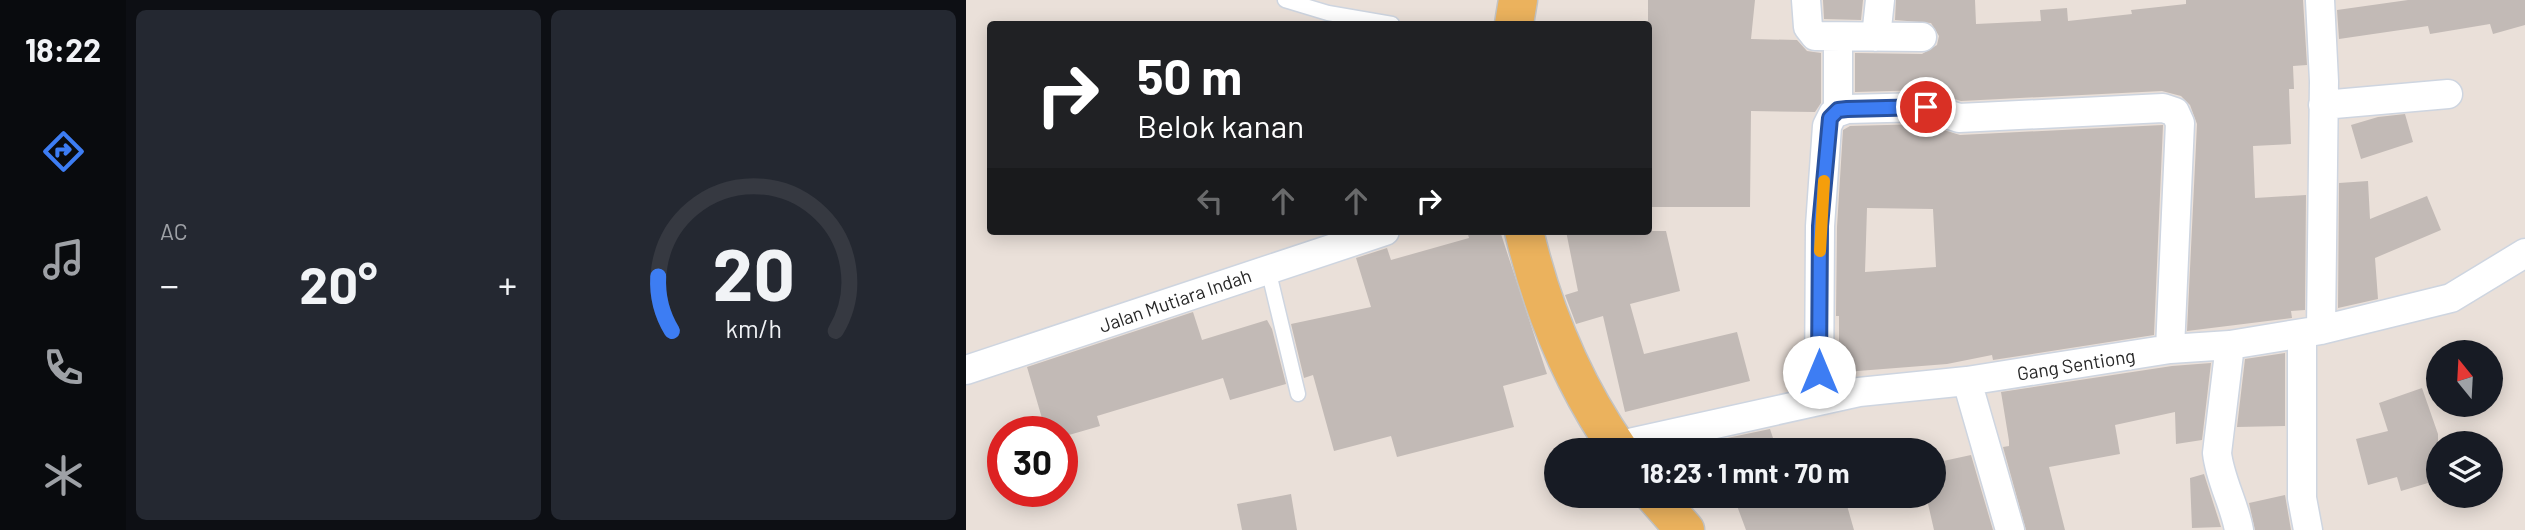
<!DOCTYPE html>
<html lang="id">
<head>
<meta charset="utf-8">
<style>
	:root { --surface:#171b24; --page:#242831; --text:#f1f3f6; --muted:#9ea1a6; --line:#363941; --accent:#3d7df3 }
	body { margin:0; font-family:Barlow,sans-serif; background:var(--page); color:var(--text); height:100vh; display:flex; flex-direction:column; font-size:26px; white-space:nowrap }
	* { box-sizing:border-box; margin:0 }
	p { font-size:23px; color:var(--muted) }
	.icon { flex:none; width:38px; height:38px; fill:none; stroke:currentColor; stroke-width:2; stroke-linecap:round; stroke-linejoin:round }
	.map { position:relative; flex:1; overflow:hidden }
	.drawer { display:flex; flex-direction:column; gap:10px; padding:10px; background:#0d0f14; width:840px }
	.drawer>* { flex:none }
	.top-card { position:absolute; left:21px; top:21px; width:665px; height:214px; border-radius:7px; box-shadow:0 4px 18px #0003; background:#202124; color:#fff; overflow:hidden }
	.needle { width:46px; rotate:342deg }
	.fabs { position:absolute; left:1460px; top:340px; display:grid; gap:14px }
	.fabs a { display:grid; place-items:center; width:77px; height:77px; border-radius:50%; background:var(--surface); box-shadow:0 4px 18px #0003; font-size:35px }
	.speed { position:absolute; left:21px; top:416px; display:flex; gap:14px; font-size:35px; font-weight:700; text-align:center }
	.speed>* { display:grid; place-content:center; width:91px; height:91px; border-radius:50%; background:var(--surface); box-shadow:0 4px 18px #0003; line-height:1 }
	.speed .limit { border:10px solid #d22; background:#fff; color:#111 }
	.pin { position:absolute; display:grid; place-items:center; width:60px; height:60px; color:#fff; margin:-30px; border:4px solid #fff; border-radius:50%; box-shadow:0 2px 7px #0007 }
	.me { position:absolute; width:77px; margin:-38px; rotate:0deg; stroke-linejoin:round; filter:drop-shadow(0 0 5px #0008) }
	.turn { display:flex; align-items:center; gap:24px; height:147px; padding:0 35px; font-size:32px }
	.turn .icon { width:91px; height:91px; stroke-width:2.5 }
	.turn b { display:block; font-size:49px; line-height:60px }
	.lanes { display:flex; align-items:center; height:66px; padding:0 35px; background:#0003; justify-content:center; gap:35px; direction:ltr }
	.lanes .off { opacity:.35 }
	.big { font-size:52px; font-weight:700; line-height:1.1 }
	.drawer .card { flex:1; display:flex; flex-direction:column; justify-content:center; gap:10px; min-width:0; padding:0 24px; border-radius:10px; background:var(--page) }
	.drawer .dial { align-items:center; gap:0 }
	.dial svg { height:182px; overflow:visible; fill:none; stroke:var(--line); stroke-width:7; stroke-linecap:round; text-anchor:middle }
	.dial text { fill:var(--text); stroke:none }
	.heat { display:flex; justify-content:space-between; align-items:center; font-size:38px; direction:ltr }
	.drawer .tiles { flex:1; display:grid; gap:10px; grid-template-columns:repeat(2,1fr) }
	.trip { position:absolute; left:578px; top:438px; width:402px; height:70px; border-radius:35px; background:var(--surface); box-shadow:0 4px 18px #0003; font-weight:700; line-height:70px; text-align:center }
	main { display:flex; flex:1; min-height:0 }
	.menu { display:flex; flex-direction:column; width:126px; justify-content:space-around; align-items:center; background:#090b0e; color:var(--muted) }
	.menu .icon { width:49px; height:49px }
	.menu .active { color:var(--accent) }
	.menu b { font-size:32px; color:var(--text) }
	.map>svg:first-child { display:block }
	.building { fill:#c2bab6; fill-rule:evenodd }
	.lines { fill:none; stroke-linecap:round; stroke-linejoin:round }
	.lane-casing { stroke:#ced5e0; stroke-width:17 }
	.street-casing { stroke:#ced5e0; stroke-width:31 }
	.primary-casing { stroke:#c3c3c3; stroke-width:41 }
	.lane { stroke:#fff; stroke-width:14 }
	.street { stroke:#fff; stroke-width:28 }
	.primary { stroke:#ebb25d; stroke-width:38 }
	.route-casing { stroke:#28519e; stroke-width:18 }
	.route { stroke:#3d7df3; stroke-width:12 }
	.slow { stroke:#f59e0b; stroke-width:12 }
	.labels { text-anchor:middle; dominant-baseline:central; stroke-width:5; stroke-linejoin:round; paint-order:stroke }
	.street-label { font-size:19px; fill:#272727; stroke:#fff }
</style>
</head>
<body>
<main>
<nav class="menu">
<b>18:22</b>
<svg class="icon active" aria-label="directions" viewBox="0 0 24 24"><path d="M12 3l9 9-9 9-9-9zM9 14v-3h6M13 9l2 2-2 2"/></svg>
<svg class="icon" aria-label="music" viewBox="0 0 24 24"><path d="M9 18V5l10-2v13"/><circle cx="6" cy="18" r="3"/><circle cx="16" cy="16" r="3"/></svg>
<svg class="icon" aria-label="phone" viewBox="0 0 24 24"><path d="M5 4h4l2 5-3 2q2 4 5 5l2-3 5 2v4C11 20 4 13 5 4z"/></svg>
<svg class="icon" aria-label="climate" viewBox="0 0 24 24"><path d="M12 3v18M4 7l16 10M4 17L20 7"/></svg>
</nav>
<section class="drawer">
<div class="tiles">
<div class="card"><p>AC</p>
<div class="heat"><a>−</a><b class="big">20°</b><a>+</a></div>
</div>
<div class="card dial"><svg viewBox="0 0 100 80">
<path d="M14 69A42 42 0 1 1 86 69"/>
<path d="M14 69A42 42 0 0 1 8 45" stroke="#3d7df3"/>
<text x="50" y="56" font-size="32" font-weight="700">20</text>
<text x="50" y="72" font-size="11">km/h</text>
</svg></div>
</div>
</section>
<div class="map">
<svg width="1559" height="530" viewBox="0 0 1559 530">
	<rect width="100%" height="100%" fill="#eae0d9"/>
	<path class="building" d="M682,0H789L785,39L831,40L841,51L855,53V103L849,112L785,111L784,207H682Z
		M857,0H897L895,20L858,19Z
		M930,0H1009L1010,24L1075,21L1074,10L1101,8L1102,21L1166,14L1165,10L1220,4V0H1337L1341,65L1327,66L1328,89H1323L1325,144L1287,146L1289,198L1340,195L1339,310L1325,311L1326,318L1221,331L1231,124L1224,105L1215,96L1196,91L995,101L960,90L889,92V53L956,54L971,45L973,36L965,23L929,20Z
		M1442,0H1559V25L1527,34L1524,24L1464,34L1462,26L1373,39L1371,10Z
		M1439,114L1447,142L1395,159L1385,125L1412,117Z
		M958,124L994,135L1197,125L1188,335L1027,360L1026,355L981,364L879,372L877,349H873V316H870L871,227L877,130L884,126ZM901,208L967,209L970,267L899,272Z
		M1402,181L1404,219L1461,196L1475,230L1409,258L1412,299L1372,308L1373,183Z
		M501,231H534L581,374L537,386L548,427L431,457L425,436L368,451L347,375L338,378L325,324L405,307L390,258L421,248L425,260L503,238Z
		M600,231H700L714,291L664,304L678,354L771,332L784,381L659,412L637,316L610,324L599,295L612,291Z
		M227,312L236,340L301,320L306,329L320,384L264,400L257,378L131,416L134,426L96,437V432H80L61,367Z
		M1319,353V426L1271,427L1279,359Z
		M1245,363L1236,440L1210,444L1209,412L1149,425L1154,454L1083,467L1099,530H1060L1037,447L1043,446V441L1035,392L1206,366Z
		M1456,388L1472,434V480L1435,491L1431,477L1402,485L1390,439L1422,431L1413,403Z
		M804,429L811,450H750L747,441Z
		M1005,455L1027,530H968L960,495H968V463Z
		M1238,474L1255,527L1226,528L1224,478Z
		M325,494L331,530H276L271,504Z
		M767,495H878L888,530H780Z
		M1319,495L1325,530H1289L1283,503Z"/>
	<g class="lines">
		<g class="lane-casing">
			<path id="lane" d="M319,0L362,13L426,24
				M302,269L332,394"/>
		</g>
		<g class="street-casing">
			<path id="street" d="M840,0L842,27L849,36L956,37
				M1354,0L1358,81L1355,330
				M910,37L914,0
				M1357,105L1482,94
				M872,110V37
				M1336,334V498L1342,530
				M1264,345L1251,453C1254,480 1268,503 1273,530
				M0,370L419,231
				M1001,381L1044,530
				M853,399L854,226L861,126L867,114L881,109L960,107L993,118L1197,108L1209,112L1214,123L1204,349
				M650,446L893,392L1001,381L1204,349L1264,345L1355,330L1485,298L1559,253"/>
		</g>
		<g class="primary-casing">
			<path id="primary" d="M548,24L552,0
				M558,231C576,308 607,384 653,450
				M688,495L719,530"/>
		</g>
		<use href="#lane" class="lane"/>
		<use href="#street" class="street"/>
		<use href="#primary" class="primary"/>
	</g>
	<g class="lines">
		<g class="route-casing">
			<path id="route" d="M853,372L854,226L864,118L872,110L881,109L960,107"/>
		</g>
		<use href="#route" class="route"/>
		<path class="slow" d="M854,251L858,181"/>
	</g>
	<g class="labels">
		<g class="street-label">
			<text transform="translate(209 300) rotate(-19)">Jalan Mutiara Indah</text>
			<text transform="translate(1110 364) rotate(-9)">Gang Sentiong</text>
		</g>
	</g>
</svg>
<div class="fabs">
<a><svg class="needle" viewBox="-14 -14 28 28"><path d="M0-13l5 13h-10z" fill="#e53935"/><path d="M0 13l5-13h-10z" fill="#9ea1a6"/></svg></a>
<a><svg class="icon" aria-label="layers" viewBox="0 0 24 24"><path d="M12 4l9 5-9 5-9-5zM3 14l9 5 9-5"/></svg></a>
</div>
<div class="speed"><div class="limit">30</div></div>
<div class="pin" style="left:960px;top:107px;background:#d93025"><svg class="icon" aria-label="arrive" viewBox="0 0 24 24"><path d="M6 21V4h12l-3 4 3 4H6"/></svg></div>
<svg class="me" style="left:853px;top:372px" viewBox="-20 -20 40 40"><circle r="19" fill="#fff"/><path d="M0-13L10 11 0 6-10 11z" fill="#3d7df3"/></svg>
<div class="trip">18:23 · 1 mnt · 70 m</div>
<div class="top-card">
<div class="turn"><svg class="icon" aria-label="right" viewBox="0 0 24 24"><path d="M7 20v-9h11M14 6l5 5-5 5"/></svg><div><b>50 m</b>Belok kanan</div></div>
<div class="lanes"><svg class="icon off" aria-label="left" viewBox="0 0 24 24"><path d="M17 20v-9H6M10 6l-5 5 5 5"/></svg><svg class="icon off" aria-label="ahead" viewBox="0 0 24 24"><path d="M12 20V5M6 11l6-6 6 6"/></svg><svg class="icon off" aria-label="ahead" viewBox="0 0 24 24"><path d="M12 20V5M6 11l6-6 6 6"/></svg><svg class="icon" aria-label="right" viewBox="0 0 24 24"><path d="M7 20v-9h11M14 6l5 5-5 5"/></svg></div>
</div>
</div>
</main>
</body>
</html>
